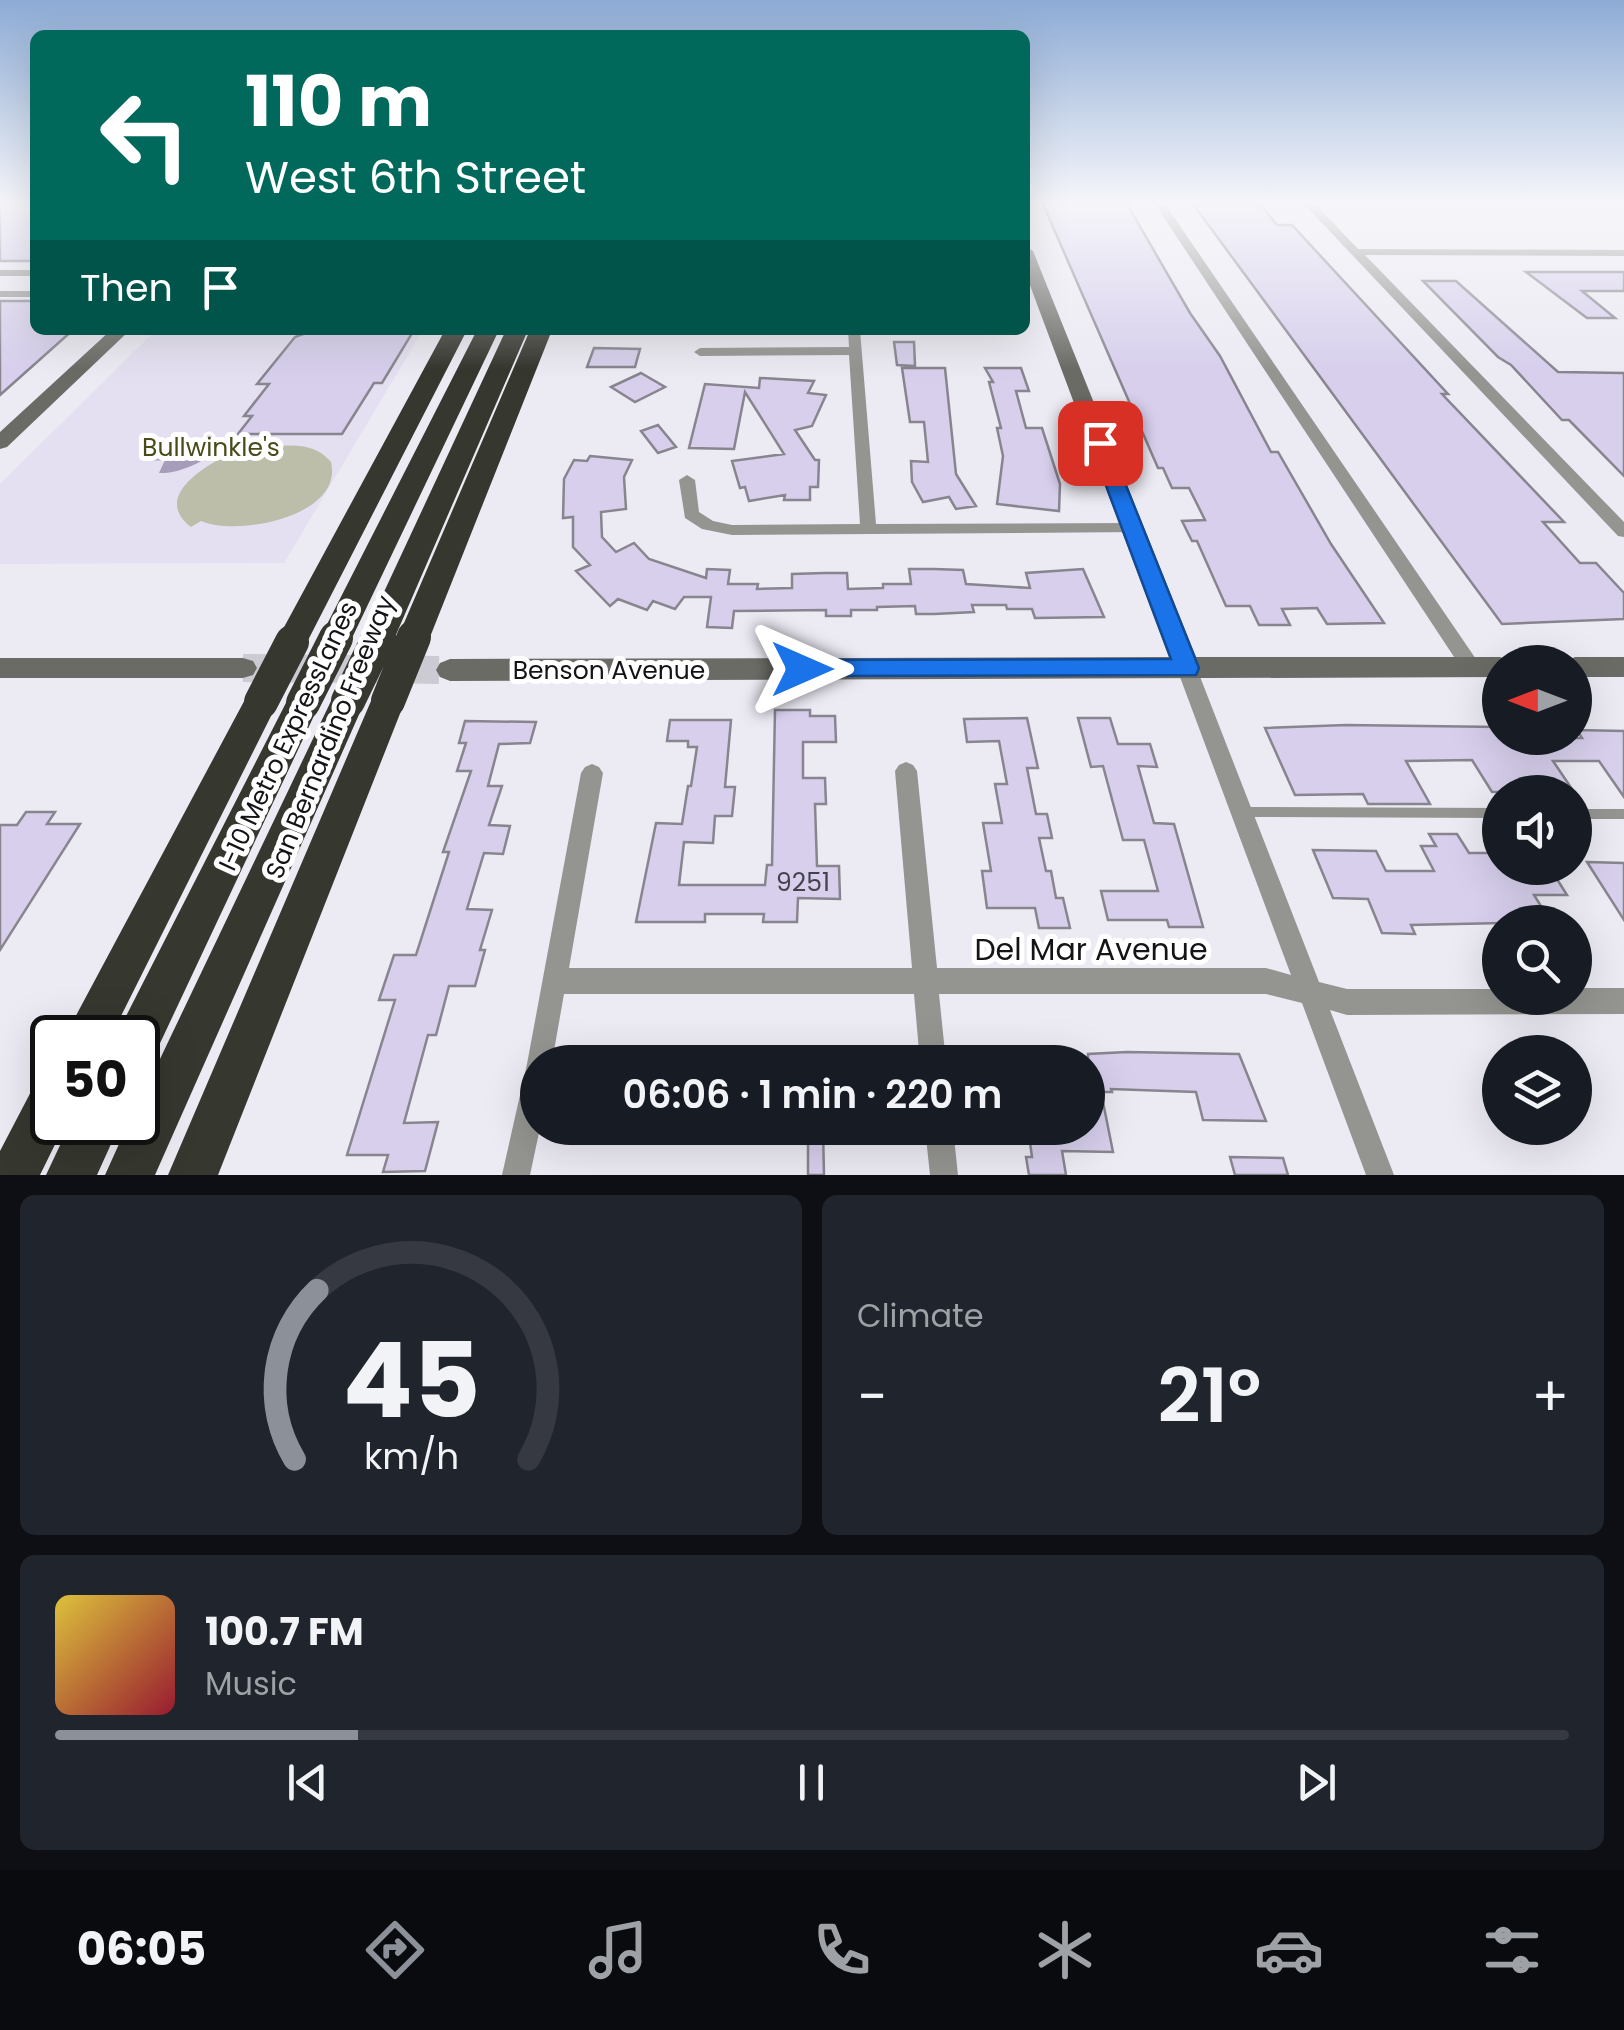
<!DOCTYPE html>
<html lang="en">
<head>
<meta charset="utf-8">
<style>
	:root { --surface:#171b24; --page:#20242c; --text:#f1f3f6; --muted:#9ea1a6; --line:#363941; --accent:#8c9099 }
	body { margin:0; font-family:Poppins,sans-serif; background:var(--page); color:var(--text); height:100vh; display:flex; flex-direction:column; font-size:38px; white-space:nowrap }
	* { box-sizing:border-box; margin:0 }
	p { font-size:32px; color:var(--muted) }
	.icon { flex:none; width:55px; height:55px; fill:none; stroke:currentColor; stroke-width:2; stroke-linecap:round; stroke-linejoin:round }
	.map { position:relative; height:1175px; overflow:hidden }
	.side { display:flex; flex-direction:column; gap:20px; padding:20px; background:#0d0f14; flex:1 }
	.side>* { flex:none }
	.hud { position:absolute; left:30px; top:30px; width:1000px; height:305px; border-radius:15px; box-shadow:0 10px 40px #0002; background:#00695c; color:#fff; overflow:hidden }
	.needle { width:65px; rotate:270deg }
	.controls { position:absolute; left:1482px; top:645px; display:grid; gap:20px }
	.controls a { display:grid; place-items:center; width:110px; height:110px; border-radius:50%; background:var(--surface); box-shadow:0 10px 40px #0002; font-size:50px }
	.speed { position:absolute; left:30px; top:1015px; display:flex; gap:20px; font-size:50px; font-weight:700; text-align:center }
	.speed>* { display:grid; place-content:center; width:130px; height:130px; border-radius:50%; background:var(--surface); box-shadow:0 10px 40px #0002; line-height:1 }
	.speed .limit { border:5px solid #111; border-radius:15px; background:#fff; color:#111 }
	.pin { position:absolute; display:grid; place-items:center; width:85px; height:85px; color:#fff; margin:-42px; border-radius:20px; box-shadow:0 5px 15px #0006 }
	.me { position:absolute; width:110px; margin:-55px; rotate:90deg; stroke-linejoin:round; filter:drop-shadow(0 0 8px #0008) }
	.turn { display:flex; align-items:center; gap:35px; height:210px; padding:0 50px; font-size:45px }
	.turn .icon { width:130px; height:130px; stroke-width:2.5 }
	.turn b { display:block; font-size:70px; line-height:85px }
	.then { display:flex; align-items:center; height:95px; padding:0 50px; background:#0003; gap:20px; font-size:38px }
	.big { font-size:75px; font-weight:600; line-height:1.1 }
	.side .card { flex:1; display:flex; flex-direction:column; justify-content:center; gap:15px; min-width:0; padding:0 35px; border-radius:15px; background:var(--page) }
	.side .dial { align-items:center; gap:0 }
	.dial svg { height:260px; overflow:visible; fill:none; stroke:var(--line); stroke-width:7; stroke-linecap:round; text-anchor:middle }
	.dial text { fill:var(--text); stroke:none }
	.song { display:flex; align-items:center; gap:30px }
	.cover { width:120px; height:120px; border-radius:15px; background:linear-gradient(135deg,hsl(50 70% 55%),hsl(350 70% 35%)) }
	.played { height:10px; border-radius:5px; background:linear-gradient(90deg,var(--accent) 20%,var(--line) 20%) }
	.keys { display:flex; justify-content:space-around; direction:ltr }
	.heat { display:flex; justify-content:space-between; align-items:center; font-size:55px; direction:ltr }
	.side .tiles { flex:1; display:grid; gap:20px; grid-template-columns:1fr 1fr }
	.card:last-child { grid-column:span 2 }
	.trip { position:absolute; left:520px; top:1045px; width:585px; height:100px; border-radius:50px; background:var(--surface); box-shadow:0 10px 40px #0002; font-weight:600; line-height:100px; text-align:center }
	.menu { display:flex; height:160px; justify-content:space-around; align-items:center; background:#090b0e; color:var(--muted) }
	.menu .icon { width:70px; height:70px }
	.menu .active { color:var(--accent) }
	.menu b { font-size:45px; color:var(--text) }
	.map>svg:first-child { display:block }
	.built { fill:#e5e0f1 }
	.green { fill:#bcbeaa }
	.water { fill:#a59db9 }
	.building { fill:#d7cfec; stroke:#88858e; stroke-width:2.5 }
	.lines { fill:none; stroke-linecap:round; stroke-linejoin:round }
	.secondary-tunnel { stroke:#cccad2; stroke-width:28; stroke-dasharray:28 14; stroke-linecap:butt }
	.lane-far1 { stroke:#949591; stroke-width:6 }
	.lane { stroke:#949591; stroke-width:10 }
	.street { fill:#949591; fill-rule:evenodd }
	.secondary { fill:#6b6b66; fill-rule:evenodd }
	.highway { fill:#36372f; fill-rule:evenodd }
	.highway-bridge { stroke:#36372f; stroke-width:34 }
	.route { fill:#1a73e8; stroke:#114b97; stroke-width:2.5 }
	.labels { text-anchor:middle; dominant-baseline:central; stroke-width:10; stroke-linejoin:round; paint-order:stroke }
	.park-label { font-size:25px; fill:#4a4b19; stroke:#fff }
	.street-label { font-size:25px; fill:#141316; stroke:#fff }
	.near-number-label { font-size:25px; fill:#45424c }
	.near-street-label { font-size:30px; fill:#141316; stroke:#fff }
</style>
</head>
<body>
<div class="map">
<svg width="1624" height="1175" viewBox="0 0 1624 1175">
	<rect width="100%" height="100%" fill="#eceaf3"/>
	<path class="built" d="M156,330H423L284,563L0,564V484Z"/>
	<path class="green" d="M253,444L254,451C280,445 312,439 331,462C344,516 238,537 201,521L191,527C145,492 225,454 253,444Z"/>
	<path class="water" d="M167,438H221L224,442C211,460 180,474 159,473L165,460L150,461L144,456L155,444Z"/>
	<path class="building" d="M0,204H35V261H0Z
		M1043,204H1127L1190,313L1220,356L1271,452H1278L1331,544L1384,623L1327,624L1317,608L1282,609L1290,625H1259L1250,606H1226L1197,541H1192L1182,521L1205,520L1189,488H1172L1163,468H1158Z
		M1193,204H1260L1277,225H1292L1448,394H1442L1564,522H1543L1580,563H1596L1624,593V619L1502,624Z
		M1526,272H1624V291H1582L1615,318H1587Z
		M1423,281H1456L1558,372L1624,373V476L1569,420H1562L1511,365L1498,357Z
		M0,301H35V330H73L0,395Z
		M314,330H414L382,383H374L342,434H238L252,416H244L269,384H257L295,337Z
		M894,342H914L915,366L897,365Z
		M594,348L640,349L635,367H587Z
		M902,368H945L956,474L976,506L956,509L949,497L923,502L912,482L911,461L928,462L924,422H910Z
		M985,368H1021L1029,391H1016L1026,428H1042L1060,484L1059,511L997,504L1003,456L997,428H1001L989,382H993Z
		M641,373L665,387L635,402L611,387Z
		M760,378L814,381L808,393L826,395L812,426L795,430L815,460H819L818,487H810V500H784L785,495L749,501L745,487L740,488L732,461L784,454L745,392L734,449L689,448L705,384L759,388Z
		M658,425L676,447L658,453L641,431Z
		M590,456L632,460L624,477L626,509L601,512L602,537L616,552L634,543L649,559L706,578L707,569L730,570L728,584H758L757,589L792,588V574L825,573H847L848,589L883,588V584H911L909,569H934L963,570L966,584L1030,588L1026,573L1083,569L1104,617L1035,618L1032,609H1007L1006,605H972L974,612L934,614H916L915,606L877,607V610H851V616H826V610L734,611L732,628L707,627L711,597H684L675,609L653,601L647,610L618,599L610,606L576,571L590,565L573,547V517L563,518L564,479L574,460L587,461Z
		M775,710H810V716H835L836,742H803V778H825L826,804H815L817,866H839L840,899L798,898L797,922H763L764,914H705V922H636L656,823L682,824L688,786H691L697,747H688V741H667L670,720H731L725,787H735L732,816H715L713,843L684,842L679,885H765L767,865H772Z
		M1027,718L1038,768H1027L1036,814H1047L1052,838H1039L1046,871H1051L1056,898H1063L1070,928H1039L1035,908H987L982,871H991L983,823H1002L995,784H1007L999,741L967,742L964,719Z
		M1078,718H1110L1118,744H1150L1157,767L1138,766L1154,823L1174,824L1203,927H1169L1167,920H1108L1101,891H1158L1144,840H1123L1103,766L1091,767Z
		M465,721L536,722L530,743L499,744L488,786H502L489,825L510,826L503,854L484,853L467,909L492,910L480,950H485L475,986H449L436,1035H428L404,1123L438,1122L425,1171L383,1172L388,1155H347L395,1000H379L394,955H416L449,852H443L471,771H457L466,743H459Z
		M1346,725L1500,727V738H1582L1577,730L1624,731V797L1599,761H1553L1574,792H1492L1472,760L1406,761L1430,804H1368L1363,794L1295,795L1265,728Z
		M26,812H55L47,824H80L0,950V825H17Z
		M1429,834H1457L1469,853H1500V868H1550L1567,895H1534L1551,922L1411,925L1415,934L1382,933L1368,899L1333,898L1313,850L1376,851L1386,871H1434L1421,846H1436Z
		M1587,862L1624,863V920Z
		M1127,1052L1239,1054L1266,1121L1203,1120L1196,1092L1111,1089L1112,1092H1101L1113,1152L1062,1151L1066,1175H1029L1026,1157H1032L1028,1128H1088V1054Z
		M808,1128H823L824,1175H808Z
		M1230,1157L1283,1158L1288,1175H1235Z"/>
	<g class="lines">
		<path class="secondary-tunnel" d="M243,668L450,670"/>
		<path class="lane-far1" d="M0,273H35
			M0,294H35"/>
		<path class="lane" d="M1243,812L1500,813
			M1575,814H1624"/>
		<path class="street" d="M1155,204H1165L1478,662L1481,667L1478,672H1464Z
			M1304,204H1315L1358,249L1624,250V256L1365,255L1624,522V537L1618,536Z
			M848,330H860L876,524L1133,523L1139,524L1141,528L1139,532L732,535L702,529L685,518L679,480L687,475L695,480L699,512L713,521L732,525L860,524L849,355L700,356L694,352L700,348L849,347Z
			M1187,662L1194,664L1197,669L1319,982L1347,989H1500V998H1575V988H1624V1014L1347,1015L1330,1010L1394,1175H1366L1302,1003L1266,994H939L946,1062H920L914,994H564L552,1062H538V1128H540L530,1175H502L527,1064L581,773L585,767L592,764L599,767L603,773L569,968H912L895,771L899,765L906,762L913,765L917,771L937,968H1266L1291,975L1177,669L1180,664Z
			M925,1128H953L958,1175H930Z"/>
		<path class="secondary" d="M1025,246L1033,251L1196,657H1500L1511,662H1500V677L450,681L440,677L436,670L440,663L450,659L1169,657L1025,272Z
			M111,330H130L7,447L0,449V432Z
			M1575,657H1624V677H1575V662H1564Z
			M0,658H243L253,661L257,668L253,675L243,678H0Z"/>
		<path class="highway" d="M445,330H467L303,650L292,654L281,650L276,642Z
			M477,330H499L352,638L347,646L336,650L325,646L320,638Z
			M506,330H528L395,637L390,645L379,649L368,645L363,637Z
			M530,330H552L430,637L425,645L414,649L403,645L398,637Z
			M348,688L360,691L365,701L155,1175H105L129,1122H138V1105L331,701L336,691Z
			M388,688L400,691L405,701L218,1175H168L371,701L376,691Z
			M261,689L273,692L278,702L110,1038H64L249,692Z
			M303,690L315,693L320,703L154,1056L138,1062V1038H117L122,1024L291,693Z
			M52,1077V1122H66L40,1175H0V1151L35,1084Z
			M71,1122H121L97,1175H46Z"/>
		<path class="highway-bridge" d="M348,701L379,637
			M388,701L414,637
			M261,702L292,642
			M303,703L336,638"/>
	</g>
	<linearGradient id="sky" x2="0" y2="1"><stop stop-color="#8dabd5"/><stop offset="0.55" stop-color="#f6f6fa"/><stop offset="1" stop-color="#f6f6fa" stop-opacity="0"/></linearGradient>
	<rect width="1624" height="369" fill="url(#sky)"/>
	<path class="route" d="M1100,437L1109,443L1199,668L1196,675L794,676L790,669L794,662L802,660L1171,659L1090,443Z"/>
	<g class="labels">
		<g class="park-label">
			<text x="211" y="447">Bullwinkle's</text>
		</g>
		<g class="street-label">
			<text x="609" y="670">Benson Avenue</text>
			<text transform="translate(288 736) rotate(-65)">I-10 Metro ExpressLanes</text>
			<text transform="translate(330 737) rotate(-68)">San Bernardino Freeway</text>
		</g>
		<g class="near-number-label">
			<text x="803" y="882">9251</text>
		</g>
		<g class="near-street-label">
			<text x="1091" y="949">Del Mar Avenue</text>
		</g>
	</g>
</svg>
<div class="controls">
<a><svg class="needle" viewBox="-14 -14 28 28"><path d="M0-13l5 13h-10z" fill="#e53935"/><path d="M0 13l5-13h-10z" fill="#9ea1a6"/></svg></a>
<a><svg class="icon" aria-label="sound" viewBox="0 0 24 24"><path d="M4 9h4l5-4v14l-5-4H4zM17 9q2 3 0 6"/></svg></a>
<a><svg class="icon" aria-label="search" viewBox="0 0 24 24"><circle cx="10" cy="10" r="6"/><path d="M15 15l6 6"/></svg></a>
<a><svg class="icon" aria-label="layers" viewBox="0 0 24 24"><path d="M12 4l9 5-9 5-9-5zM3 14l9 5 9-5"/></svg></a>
</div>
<div class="speed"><div class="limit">50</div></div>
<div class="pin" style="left:1100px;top:443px;background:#d93025"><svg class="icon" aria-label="arrive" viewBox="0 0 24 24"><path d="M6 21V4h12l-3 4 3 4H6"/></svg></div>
<svg class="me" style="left:802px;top:669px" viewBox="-20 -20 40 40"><path d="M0-17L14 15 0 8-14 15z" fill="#1a73e8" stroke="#fff" stroke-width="4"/></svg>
<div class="trip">06:06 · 1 min · 220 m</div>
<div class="hud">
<div class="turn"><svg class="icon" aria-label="left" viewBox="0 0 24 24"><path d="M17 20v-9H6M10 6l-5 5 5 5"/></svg><div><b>110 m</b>West 6th Street</div></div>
<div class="then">Then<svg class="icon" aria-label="arrive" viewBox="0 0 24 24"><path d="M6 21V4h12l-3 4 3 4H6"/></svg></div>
</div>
</div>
<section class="side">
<div class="tiles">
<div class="card dial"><svg viewBox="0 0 100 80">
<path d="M14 69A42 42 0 1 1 86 69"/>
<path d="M14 69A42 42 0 0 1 21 17" stroke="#8c9099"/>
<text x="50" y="56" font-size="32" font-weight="700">45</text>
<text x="50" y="72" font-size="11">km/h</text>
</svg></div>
<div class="card"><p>Climate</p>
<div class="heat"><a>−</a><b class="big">21°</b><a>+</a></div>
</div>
<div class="card">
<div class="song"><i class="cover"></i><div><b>100.7 FM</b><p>Music</p></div></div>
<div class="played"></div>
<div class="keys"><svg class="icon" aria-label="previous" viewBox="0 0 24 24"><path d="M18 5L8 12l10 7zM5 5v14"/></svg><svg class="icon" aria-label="pause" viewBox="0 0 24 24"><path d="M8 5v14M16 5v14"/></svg><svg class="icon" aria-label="next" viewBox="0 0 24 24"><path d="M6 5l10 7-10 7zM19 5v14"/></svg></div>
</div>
</div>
</section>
<nav class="menu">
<b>06:05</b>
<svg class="icon active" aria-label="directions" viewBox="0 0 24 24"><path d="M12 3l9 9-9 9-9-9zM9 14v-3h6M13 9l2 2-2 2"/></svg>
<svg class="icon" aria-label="music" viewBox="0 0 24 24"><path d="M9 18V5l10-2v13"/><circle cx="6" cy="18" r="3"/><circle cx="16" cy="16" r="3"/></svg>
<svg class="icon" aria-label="phone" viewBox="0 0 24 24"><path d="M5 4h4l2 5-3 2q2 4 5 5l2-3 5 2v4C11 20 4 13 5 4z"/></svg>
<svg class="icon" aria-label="climate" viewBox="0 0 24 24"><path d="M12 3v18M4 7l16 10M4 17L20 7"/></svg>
<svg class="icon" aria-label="car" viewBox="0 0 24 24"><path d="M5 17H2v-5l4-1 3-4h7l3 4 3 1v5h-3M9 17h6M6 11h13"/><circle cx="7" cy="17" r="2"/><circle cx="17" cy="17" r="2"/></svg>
<svg class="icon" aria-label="filters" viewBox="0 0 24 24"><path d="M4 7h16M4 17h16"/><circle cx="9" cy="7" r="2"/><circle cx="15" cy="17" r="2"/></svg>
</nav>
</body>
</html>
